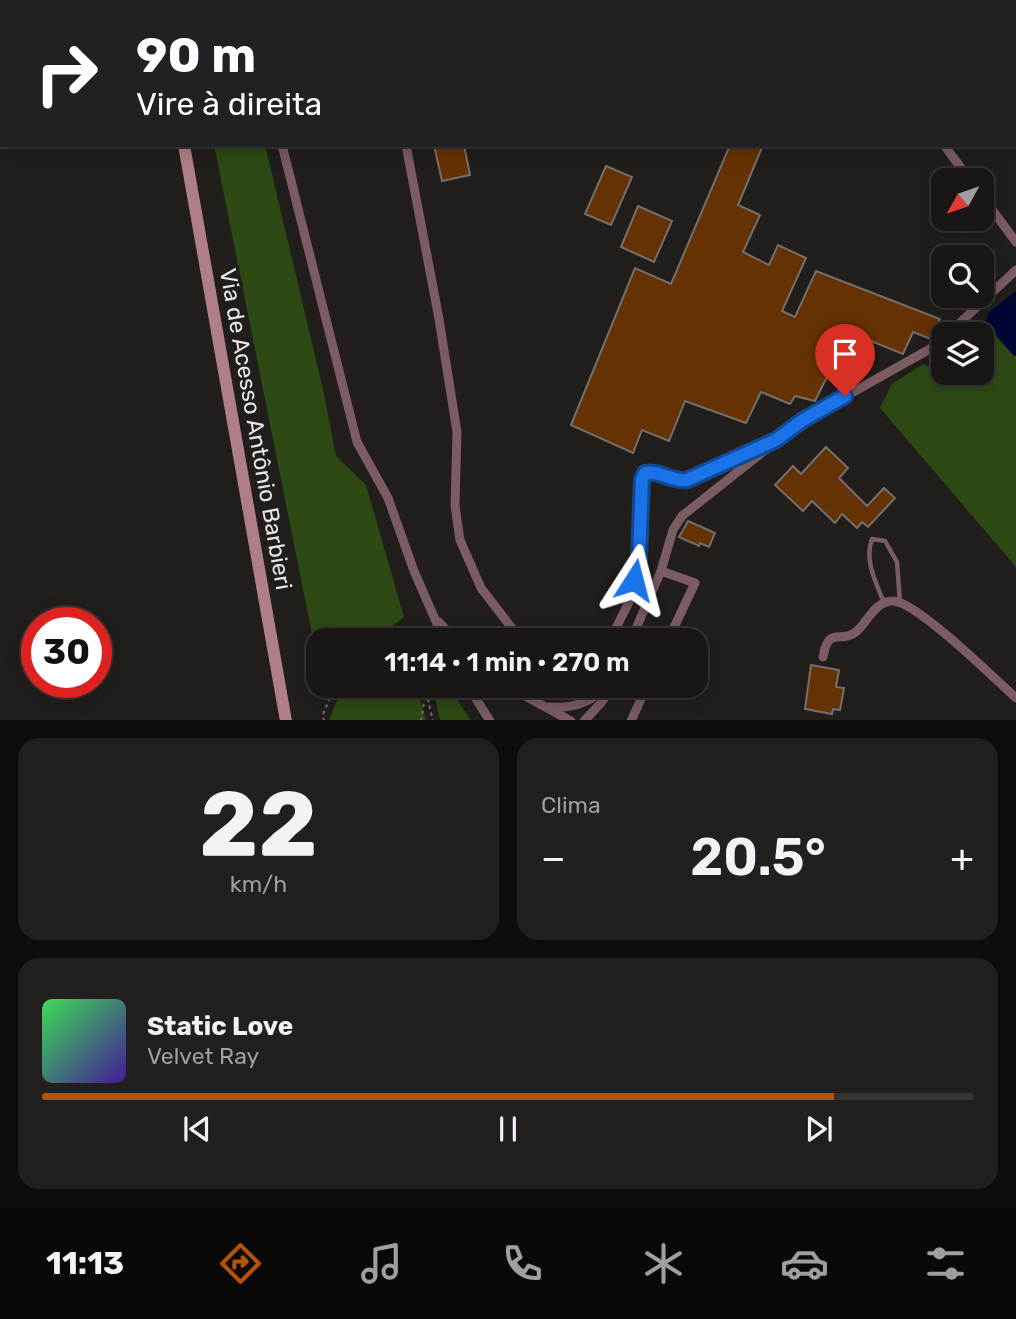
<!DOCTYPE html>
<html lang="pt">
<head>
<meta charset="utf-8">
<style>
	:root { --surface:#191615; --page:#221f1e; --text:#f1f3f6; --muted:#9f9fa0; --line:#373534; --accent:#b45309 }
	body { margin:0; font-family:Rubik,sans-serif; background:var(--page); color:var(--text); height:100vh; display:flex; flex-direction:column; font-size:26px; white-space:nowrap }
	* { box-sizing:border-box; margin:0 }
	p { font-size:23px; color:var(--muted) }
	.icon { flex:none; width:38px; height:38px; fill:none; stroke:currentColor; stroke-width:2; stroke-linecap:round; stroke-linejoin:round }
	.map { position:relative; height:720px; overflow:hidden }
	.side { display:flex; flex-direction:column; gap:18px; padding:18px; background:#0e0c0c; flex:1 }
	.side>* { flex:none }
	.top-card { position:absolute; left:0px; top:0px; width:1017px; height:147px; box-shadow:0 4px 18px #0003,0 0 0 2px var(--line); background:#202124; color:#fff; overflow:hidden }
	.needle { width:46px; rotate:230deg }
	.buttons { position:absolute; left:931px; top:168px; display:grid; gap:14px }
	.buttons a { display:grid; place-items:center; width:63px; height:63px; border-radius:14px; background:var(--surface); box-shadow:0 4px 18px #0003,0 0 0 2px var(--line); font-size:35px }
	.speed { position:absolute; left:21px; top:607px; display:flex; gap:14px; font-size:35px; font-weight:700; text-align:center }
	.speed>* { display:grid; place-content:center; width:91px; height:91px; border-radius:50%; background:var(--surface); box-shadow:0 4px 18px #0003,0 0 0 2px var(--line); line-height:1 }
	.speed .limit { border:10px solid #d22; background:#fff; color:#111 }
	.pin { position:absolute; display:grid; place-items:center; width:60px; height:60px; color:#fff; margin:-72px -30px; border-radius:50% 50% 50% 0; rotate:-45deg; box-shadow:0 0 7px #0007 }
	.pin .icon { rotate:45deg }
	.me { position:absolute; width:77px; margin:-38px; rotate:9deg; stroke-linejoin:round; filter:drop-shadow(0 0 5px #0008) }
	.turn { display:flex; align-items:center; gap:24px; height:147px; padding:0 21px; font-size:32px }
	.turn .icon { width:91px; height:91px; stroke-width:2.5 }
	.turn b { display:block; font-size:49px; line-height:60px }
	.big { font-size:52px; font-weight:600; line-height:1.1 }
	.side .card { flex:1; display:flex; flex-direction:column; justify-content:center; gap:10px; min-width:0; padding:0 24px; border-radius:21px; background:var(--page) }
	.side .dial { align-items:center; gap:0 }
	.dial b { font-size:91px; line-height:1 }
	.song { display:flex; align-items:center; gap:21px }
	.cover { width:84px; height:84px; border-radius:10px; background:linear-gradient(135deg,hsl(130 70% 55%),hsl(260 70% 35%)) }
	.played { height:7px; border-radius:4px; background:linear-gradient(90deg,var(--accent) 85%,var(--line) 85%) }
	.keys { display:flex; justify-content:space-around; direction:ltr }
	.heat { display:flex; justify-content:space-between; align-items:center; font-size:38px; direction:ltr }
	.side .tiles { flex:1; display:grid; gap:18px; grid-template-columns:1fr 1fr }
	.card:last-child { grid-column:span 2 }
	.trip { position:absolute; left:306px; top:628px; width:402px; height:70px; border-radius:21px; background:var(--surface); box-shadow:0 4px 18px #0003,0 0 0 2px var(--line); font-weight:600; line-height:70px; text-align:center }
	.menu { display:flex; height:112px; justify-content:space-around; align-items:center; background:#0a0908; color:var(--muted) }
	.menu .icon { width:49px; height:49px }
	.menu .selected { color:var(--accent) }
	.menu b { font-size:32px; color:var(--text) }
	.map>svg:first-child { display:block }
	.green { fill:#2d4a15 }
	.water { fill:#000634 }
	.building { fill:#653204; stroke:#736f6c; stroke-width:2 }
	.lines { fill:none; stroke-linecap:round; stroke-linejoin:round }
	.path { stroke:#716e6c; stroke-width:2; stroke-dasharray:3.5 3.5; stroke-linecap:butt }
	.service { stroke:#7a5c62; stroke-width:4.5 }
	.minor { stroke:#7a5c62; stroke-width:9 }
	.secondary { stroke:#af7e89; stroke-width:12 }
	.route-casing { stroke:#114b97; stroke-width:18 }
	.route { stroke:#1a73e8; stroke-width:12 }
	.labels { text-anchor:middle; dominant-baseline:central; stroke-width:7; stroke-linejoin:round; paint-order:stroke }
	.street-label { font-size:23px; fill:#e9e6e5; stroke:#211e1c }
</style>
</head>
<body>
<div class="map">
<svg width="1016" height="721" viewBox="0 0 1016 721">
	<rect width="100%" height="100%" fill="#211e1c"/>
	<path class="green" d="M214,145H265L323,389L336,456L366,485L404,617L374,640H318V664Z
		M973,320L985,323L1014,356H1016V567L880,408L892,384L923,364L960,378L965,373H982V334H968L966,329Z
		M368,686H416L426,720H329L339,696Z
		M449,688L471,720H440L435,698Z"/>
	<path class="water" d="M1016,291V356H1014L985,323L989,312Z"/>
	<path class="building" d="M434,145H464L470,175L442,181Z
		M730,145H763L738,205L760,215L743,252L769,265L778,245L806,258L782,311L795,317L816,271L940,319L931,339L913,332L903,354L849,332L815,401L795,396L790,404L761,392L746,423L685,401L669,441L642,430L633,453L571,425L635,268L671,284Z
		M606,166L632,177L611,225L585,214Z
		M638,206L672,221L654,262L621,247Z
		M826,447L848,468L839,478L867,506L884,488L895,498L868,527L862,522L857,528L842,514L835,523L812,501L803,511L775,485L793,466L801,474Z
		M688,521L715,533L709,547L700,543L699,546L679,537Z
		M811,665L839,670L836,687L844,688L840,710L833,709L832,714L805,709Z"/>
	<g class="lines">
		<path class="path" d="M426,692L433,721
			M324,721L323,714L333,691L344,686
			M421,721L426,691L423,686"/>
		<path class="service" d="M884,603C876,582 864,561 872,539L885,541L897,562L900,602"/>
		<path class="minor" d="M252,0L253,2
			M375,0V2
			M800,0L801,2
			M282,145L357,442L388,498L414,571L444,640
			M406,145L439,319L457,432L455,506L460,540L481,588L521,640
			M944,145L970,180
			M982,196L1016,242
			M948,334L1016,270
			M661,571L695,583L668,640
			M439,622L456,640
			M610,640L629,602L639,558L643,475C655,467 667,481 680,481C696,480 750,452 768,444
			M631,640L661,571L673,530L682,516L803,420L930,349L943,339
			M823,657C829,624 841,645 857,631C868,621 875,601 893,601C916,601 996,680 1016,698
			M468,686L490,721
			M507,686L571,721
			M549,707C572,709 591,703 607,686
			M584,721L601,703L611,688
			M631,721L647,686"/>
		<path class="secondary" d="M158,0V2
			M184,145L286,721"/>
	</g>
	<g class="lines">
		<g class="route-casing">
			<path id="route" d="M634,580L639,558L642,479L645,473C659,470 672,482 687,480L776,440L803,420L845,396"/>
		</g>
		<use href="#route" class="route"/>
	</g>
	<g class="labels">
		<g class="street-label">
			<text transform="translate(256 429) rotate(80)">Via de Acesso Antônio Barbieri</text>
		</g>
	</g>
</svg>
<div class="buttons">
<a><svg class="needle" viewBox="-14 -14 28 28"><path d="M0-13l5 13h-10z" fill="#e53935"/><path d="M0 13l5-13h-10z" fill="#9f9fa0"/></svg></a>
<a><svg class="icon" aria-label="search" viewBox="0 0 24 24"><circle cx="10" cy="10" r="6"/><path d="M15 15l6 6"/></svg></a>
<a><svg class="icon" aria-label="layers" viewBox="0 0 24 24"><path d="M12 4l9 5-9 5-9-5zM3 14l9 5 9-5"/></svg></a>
</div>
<div class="speed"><div class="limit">30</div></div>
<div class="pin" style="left:845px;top:396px;background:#d93025"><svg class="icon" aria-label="arrive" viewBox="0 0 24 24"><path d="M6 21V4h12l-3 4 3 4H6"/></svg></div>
<svg class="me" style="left:634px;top:580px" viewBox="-20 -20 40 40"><path d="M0-17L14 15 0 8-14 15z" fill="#1a73e8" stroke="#fff" stroke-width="4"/></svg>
<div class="trip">11:14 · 1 min · 270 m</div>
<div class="top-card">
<div class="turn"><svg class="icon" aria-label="right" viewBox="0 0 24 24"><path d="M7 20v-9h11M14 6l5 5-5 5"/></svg><div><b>90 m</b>Vire à direita</div></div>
</div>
</div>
<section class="side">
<div class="tiles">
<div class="card dial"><b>22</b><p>km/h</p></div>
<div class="card"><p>Clima</p>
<div class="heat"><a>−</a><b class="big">20.5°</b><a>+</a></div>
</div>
<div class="card">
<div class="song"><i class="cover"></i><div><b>Static Love</b><p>Velvet Ray</p></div></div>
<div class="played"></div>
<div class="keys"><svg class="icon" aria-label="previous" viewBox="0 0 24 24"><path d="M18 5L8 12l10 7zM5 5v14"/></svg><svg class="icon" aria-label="pause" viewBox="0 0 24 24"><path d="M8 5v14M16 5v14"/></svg><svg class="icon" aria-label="next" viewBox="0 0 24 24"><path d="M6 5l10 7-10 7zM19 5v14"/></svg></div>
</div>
</div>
</section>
<nav class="menu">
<b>11:13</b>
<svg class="icon selected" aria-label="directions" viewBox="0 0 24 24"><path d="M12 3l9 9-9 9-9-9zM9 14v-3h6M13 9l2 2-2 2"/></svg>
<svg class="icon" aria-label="music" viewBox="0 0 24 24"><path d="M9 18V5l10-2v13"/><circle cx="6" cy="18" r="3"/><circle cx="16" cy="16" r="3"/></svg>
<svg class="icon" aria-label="phone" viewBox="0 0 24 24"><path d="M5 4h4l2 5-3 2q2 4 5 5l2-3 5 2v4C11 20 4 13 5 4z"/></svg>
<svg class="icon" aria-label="climate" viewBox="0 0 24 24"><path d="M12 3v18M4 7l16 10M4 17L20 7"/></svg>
<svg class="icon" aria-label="car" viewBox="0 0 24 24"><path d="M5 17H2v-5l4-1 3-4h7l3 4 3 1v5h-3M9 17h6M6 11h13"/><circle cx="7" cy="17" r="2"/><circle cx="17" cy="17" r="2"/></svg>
<svg class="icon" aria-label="filters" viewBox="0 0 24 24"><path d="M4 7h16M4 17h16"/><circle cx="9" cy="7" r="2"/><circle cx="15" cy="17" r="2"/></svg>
</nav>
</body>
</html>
